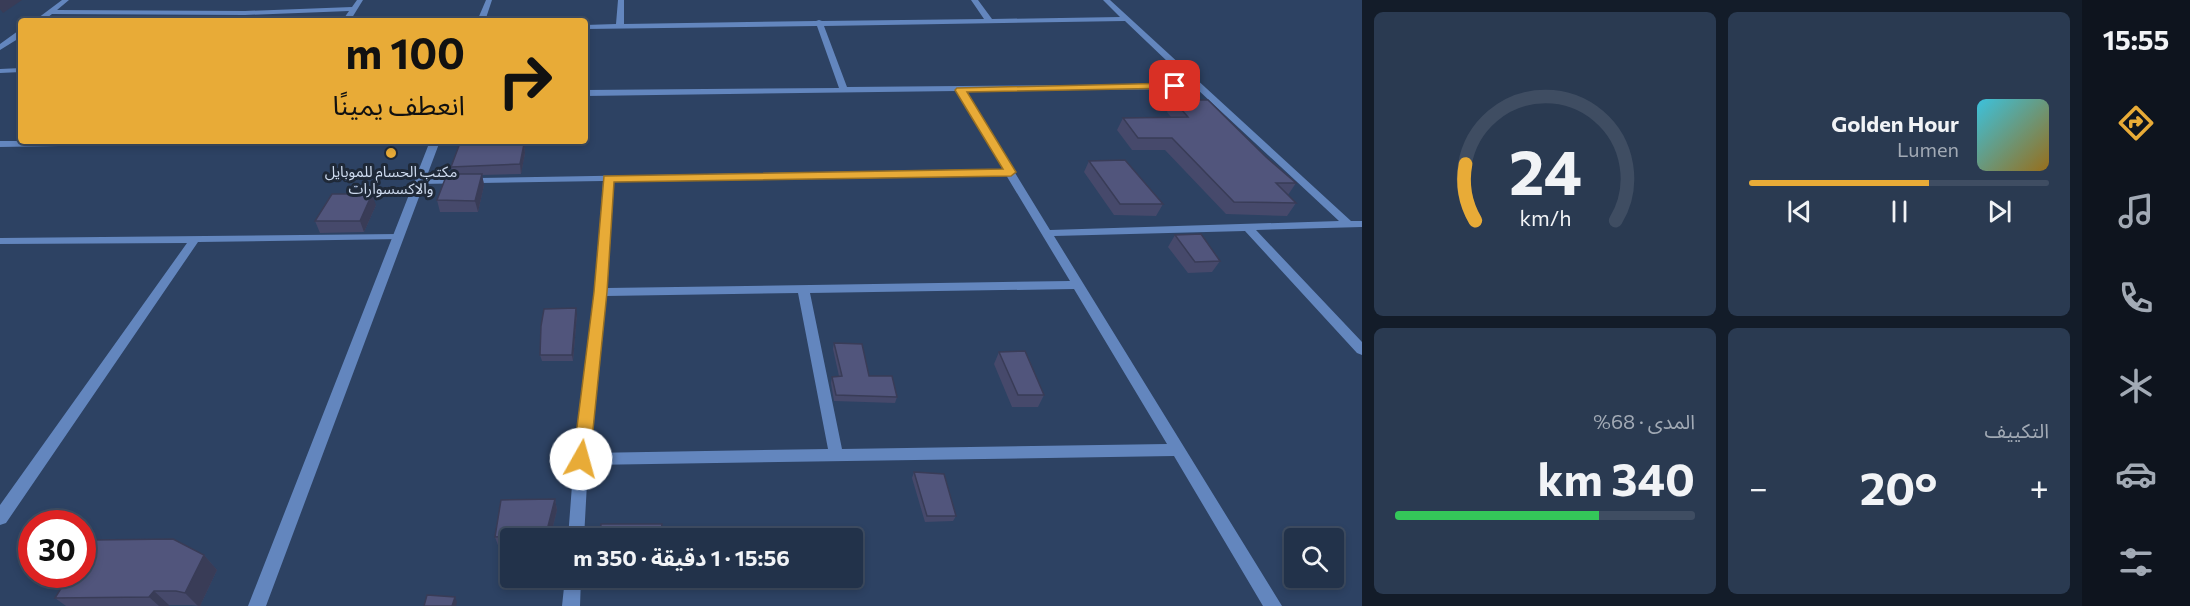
<!DOCTYPE html>
<html lang="ar">
<head>
<meta charset="utf-8">
<style>
	:root { --surface:#22324a; --page:#2a3a51; --text:#f1f3f6; --muted:#a2aab5; --line:#3f4d62; --accent:#e8ab37 }
	body { margin:0; font-family:Commissioner,"Noto Sans Arabic",sans-serif; background:var(--page); color:var(--text); direction:rtl; height:100vh; display:flex; flex-direction:column; font-size:22px; white-space:nowrap }
	* { box-sizing:border-box; margin:0 }
	p { font-size:20px; color:var(--muted) }
	.icon { flex:none; width:33px; height:33px; fill:none; stroke:currentColor; stroke-width:2; stroke-linecap:round; stroke-linejoin:round }
	.map { position:relative; flex:1; overflow:hidden; direction:ltr }
	.side { display:flex; flex-direction:column; gap:12px; padding:12px; background:#131c29; width:720px }
	.side>* { flex:none }
	.top-card { position:absolute; left:18px; top:18px; width:570px; height:126px; border-radius:6px; box-shadow:0 3px 9px #0003,0 0 0 2px var(--line); direction:rtl; background:#e8ab37; color:#111; overflow:hidden }
	.fabs { position:absolute; left:1284px; top:528px; display:grid; gap:12px }
	.fabs a { display:grid; place-items:center; width:60px; height:60px; border-radius:6px; background:var(--surface); box-shadow:0 3px 9px #0003,0 0 0 2px var(--line); font-size:30px }
	.speed { position:absolute; left:18px; top:510px; display:flex; gap:12px; font-size:30px; font-weight:700; text-align:center }
	.speed>* { display:grid; place-content:center; width:78px; height:78px; border-radius:50%; background:var(--surface); box-shadow:0 3px 9px #0003,0 0 0 2px var(--line); line-height:1 }
	.speed .limit { border:9px solid #d22; background:#fff; color:#111 }
	.pin { position:absolute; display:grid; place-items:center; width:51px; height:51px; color:#fff; margin:-26px; border-radius:12px; box-shadow:0 3px 9px #0006 }
	.me { position:absolute; width:66px; margin:-33px; rotate:7deg; stroke-linejoin:round; filter:drop-shadow(0 0 4px #0008) }
	.turn { display:flex; align-items:center; gap:21px; height:126px; padding:0 24px; font-size:27px }
	.turn .icon { width:78px; height:78px; stroke-width:2.5 }
	.turn b { display:block; font-size:42px; line-height:51px }
	.big { font-size:45px; font-weight:700; line-height:1.1 }
	.side .widget { flex:1; display:flex; flex-direction:column; justify-content:center; gap:9px; min-width:0; padding:0 21px; border-radius:9px; background:var(--page) }
	.side .dial { align-items:center; gap:0 }
	.dial svg { height:156px; overflow:visible; fill:none; stroke:var(--line); stroke-width:7; stroke-linecap:round; text-anchor:middle }
	.dial text { fill:var(--text); stroke:none }
	.song { display:flex; align-items:center; gap:18px }
	.cover { width:72px; height:72px; border-radius:9px; background:linear-gradient(135deg,hsl(190 70% 55%),hsl(40 70% 35%)) }
	.played { height:6px; border-radius:3px; background:linear-gradient(90deg,var(--accent) 60%,var(--line) 60%) }
	.keys { display:flex; justify-content:space-around; direction:ltr }
	.heat { display:flex; justify-content:space-between; align-items:center; font-size:33px; direction:ltr }
	.charge { height:9px; border-radius:4px; background:linear-gradient(90deg,#34c759 68%,var(--line) 0) }
	.side .tiles { flex:1; display:grid; gap:12px; grid-template-columns:repeat(2,1fr) }
	.trip { position:absolute; left:500px; top:528px; width:363px; height:60px; border-radius:6px; background:var(--surface); box-shadow:0 3px 9px #0003,0 0 0 2px var(--line); font-weight:700; line-height:60px; text-align:center; direction:rtl }
	main { display:flex; flex:1; min-height:0 }
	.tabs { display:flex; flex-direction:column; width:108px; justify-content:space-around; align-items:center; background:#0e141e; color:var(--muted) }
	.tabs .icon { width:42px; height:42px }
	.tabs .current { color:var(--accent) }
	.tabs b { font-size:27px; color:var(--text) }
	.map>svg:first-child { display:block }
	.lines { fill:none; stroke-linecap:round; stroke-linejoin:round }
	.minor { fill:#6386be; fill-rule:evenodd }
	.tertiary { fill:#6386be; fill-rule:evenodd }
	.wall { fill:#46496b }
	.shaded-wall { fill:#393c57 }
	.building { fill:#51557c; stroke:#393c57; stroke-width:1.5 }
	.route { fill:#e8ab37; stroke:#976f24; stroke-width:1.5 }
	.poi-dot { fill:#e8ab37; stroke:#1f2938; stroke-width:2 }
	.labels { text-anchor:middle; dominant-baseline:central; stroke-width:6; stroke-linejoin:round; paint-order:stroke }
	.far-poi-label { font-size:15px; fill:#cddaee; stroke:#1f2938 }
</style>
</head>
<body>
<main>
<nav class="tabs">
<b>15:55</b>
<svg class="icon current" aria-label="directions" viewBox="0 0 24 24"><path d="M12 3l9 9-9 9-9-9zM9 14v-3h6M13 9l2 2-2 2"/></svg>
<svg class="icon" aria-label="music" viewBox="0 0 24 24"><path d="M9 18V5l10-2v13"/><circle cx="6" cy="18" r="3"/><circle cx="16" cy="16" r="3"/></svg>
<svg class="icon" aria-label="phone" viewBox="0 0 24 24"><path d="M5 4h4l2 5-3 2q2 4 5 5l2-3 5 2v4C11 20 4 13 5 4z"/></svg>
<svg class="icon" aria-label="climate" viewBox="0 0 24 24"><path d="M12 3v18M4 7l16 10M4 17L20 7"/></svg>
<svg class="icon" aria-label="car" viewBox="0 0 24 24"><path d="M5 17H2v-5l4-1 3-4h7l3 4 3 1v5h-3M9 17h6M6 11h13"/><circle cx="7" cy="17" r="2"/><circle cx="17" cy="17" r="2"/></svg>
<svg class="icon" aria-label="filters" viewBox="0 0 24 24"><path d="M4 7h16M4 17h16"/><circle cx="9" cy="7" r="2"/><circle cx="15" cy="17" r="2"/></svg>
</nav>
<section class="side">
<div class="tiles">
<div class="widget">
<div class="song"><i class="cover"></i><div><b>Golden Hour</b><p>Lumen</p></div></div>
<div class="played"></div>
<div class="keys"><svg class="icon" aria-label="previous" viewBox="0 0 24 24"><path d="M18 5L8 12l10 7zM5 5v14"/></svg><svg class="icon" aria-label="pause" viewBox="0 0 24 24"><path d="M8 5v14M16 5v14"/></svg><svg class="icon" aria-label="next" viewBox="0 0 24 24"><path d="M6 5l10 7-10 7zM19 5v14"/></svg></div>
</div>
<div class="widget dial"><svg viewBox="0 0 100 80">
<path d="M14 69A42 42 0 1 1 86 69"/>
<path d="M14 69A42 42 0 0 1 9 40" stroke="#e8ab37"/>
<text x="50" y="56" font-size="32" font-weight="700">24</text>
<text x="50" y="72" font-size="11">km/h</text>
</svg></div>
<div class="widget"><p>التكييف</p>
<div class="heat"><a>−</a><b class="big">20°</b><a>+</a></div>
</div>
<div class="widget"><p>المدى · 68%</p><b class="big">340 km</b><div class="charge"></div></div>
</div>
</section>
<div class="map">
<svg width="1362" height="606" viewBox="0 0 1362 606">
	<rect width="100%" height="100%" fill="#2d4263"/>
	<g class="lines">
		<path class="minor" d="M62,0H69L57,10L245,11L352,7L357,0H363L350,21H342L349,11L245,15L52,14L43,21H34Z
			M618,0H624V24L816,21L819,20L822,21L984,19L971,0H978L992,19L1120,17L1103,0H1110L1351,221H1362V227L1256,230L1362,342V355L1357,353L1245,231L1054,236L1282,606H1263L1174,456L588,465L584,538H568L574,459L595,292L603,181L420,184L415,181L416,179L1003,169L957,91L585,96V90L839,88L817,26L585,29V25L616,24ZM1125,21L1191,84L847,87L824,26ZM1197,89L1339,221L1050,230L965,91ZM1006,175L1070,281L607,288L613,181ZM1074,289L1167,444L842,449L810,293ZM798,293L828,449L589,453L606,296Z
			M18,31H21V37L0,50V44Z
			M21,68V72L0,73V69Z
			M0,141H182L177,144L0,147Z
			M398,234L402,235L403,237L402,239L198,242L6,523L0,525V505L187,243L0,244V238Z
			M565,578H581L580,606H562Z"/>
		<path class="tertiary" d="M486,0H492L485,21H477Z
			M430,141H440L266,606H248Z"/>
	</g>
	<path class="wall" d="M1173,100L1266,157L1296,183L1288,195L1296,203L1287,216L1226,214L1165,150H1132L1117,130L1123,118L1171,117L1167,112Z
		M524,144L525,153L521,174L482,175L484,185L478,212H440L437,200L453,174L451,167Z
		M1089,161L1163,204L1156,216L1114,215L1084,172Z
		M376,205L364,232L320,233L315,221Z
		M1175,235L1220,261L1212,272L1188,273L1168,247Z
		M577,314L573,361H542L540,355Z
		M834,343L869,376L897,397L895,403L834,401L831,383L832,377L839,376L833,349Z
		M999,352L1044,395L1038,407H1012L994,364Z
		M914,472L956,516L953,521L925,522L912,478Z
		M555,499L557,510L550,538H510V547L499,548L495,537Z
		M204,555L217,570L200,606L191,605H169V606H66L55,598Z"/>
	<path class="shaded-wall" d="M0,0H22L3,13L0,9Z
		M524,144L525,153L521,174L520,164Z
		M482,174L484,185L478,212L475,201Z
		M372,194L376,205L364,232L360,221Z
		M576,308L577,314L573,361L572,355Z
		M555,499L557,510L550,538H547L546,534Z
		M662,524V538H660Z
		M204,555L217,570L200,606H198L185,593Z
		M154,591L169,605V606H159L149,597Z
		M455,597L457,602L456,606H452Z"/>
	<path class="building" d="M1173,100H1208L1266,157L1296,183H1276L1296,203L1234,202L1172,138H1138L1123,118L1188,117Z
		M460,143L524,144L520,164L451,167Z
		M1125,160L1163,204H1120L1089,161Z
		M447,174H482L475,201L437,200Z
		M332,194H372L360,221H315Z
		M1201,234L1220,261L1195,262L1175,235Z
		M576,308L572,355H540L541,326L544,309Z
		M834,343L862,344L869,376H892L897,397L836,395L832,377L842,376Z
		M1025,351L1044,395H1018L999,352Z
		M914,472L944,474L956,516H927Z
		M555,499L546,534L495,537L501,500Z
		M601,524H662L660,538H600Z
		M173,539L204,555L185,593L176,591H154L149,597L55,598L70,574H82V556L93,540Z
		M427,595L455,597L452,606H424Z"/>
	<path class="route" d="M1175,83L1180,86L1178,88L967,92L1016,172L1011,176L614,182L607,292L590,459L587,464L581,466L575,464L573,459L594,292L604,176L1003,169L955,90L957,88Z"/>
	<circle class="poi-dot" cx="391" cy="153" r="6"/>
	<g class="labels">
		<g class="far-poi-label">
			<text x="391" y="171">مكتب الحسام للموبايل<tspan x="391" dy="17">والاكسسوارات</tspan></text>
		</g>
	</g>
</svg>
<div class="fabs">
<a><svg class="icon" aria-label="search" viewBox="0 0 24 24"><circle cx="10" cy="10" r="6"/><path d="M15 15l6 6"/></svg></a>
</div>
<div class="speed"><div class="limit">30</div></div>
<div class="pin" style="left:1175px;top:86px;background:#d93025"><svg class="icon" aria-label="arrive" viewBox="0 0 24 24"><path d="M6 21V4h12l-3 4 3 4H6"/></svg></div>
<svg class="me" style="left:581px;top:459px" viewBox="-20 -20 40 40"><circle r="19" fill="#fff"/><path d="M0-13L10 11 0 6-10 11z" fill="#e8ab37"/></svg>
<div class="trip">15:56 · 1 دقيقة · 350 m</div>
<div class="top-card">
<div class="turn"><svg class="icon" aria-label="right" viewBox="0 0 24 24"><path d="M7 20v-9h11M14 6l5 5-5 5"/></svg><div><b>100 m</b>انعطف يمينًا</div></div>
</div>
</div>
</main>
</body>
</html>
